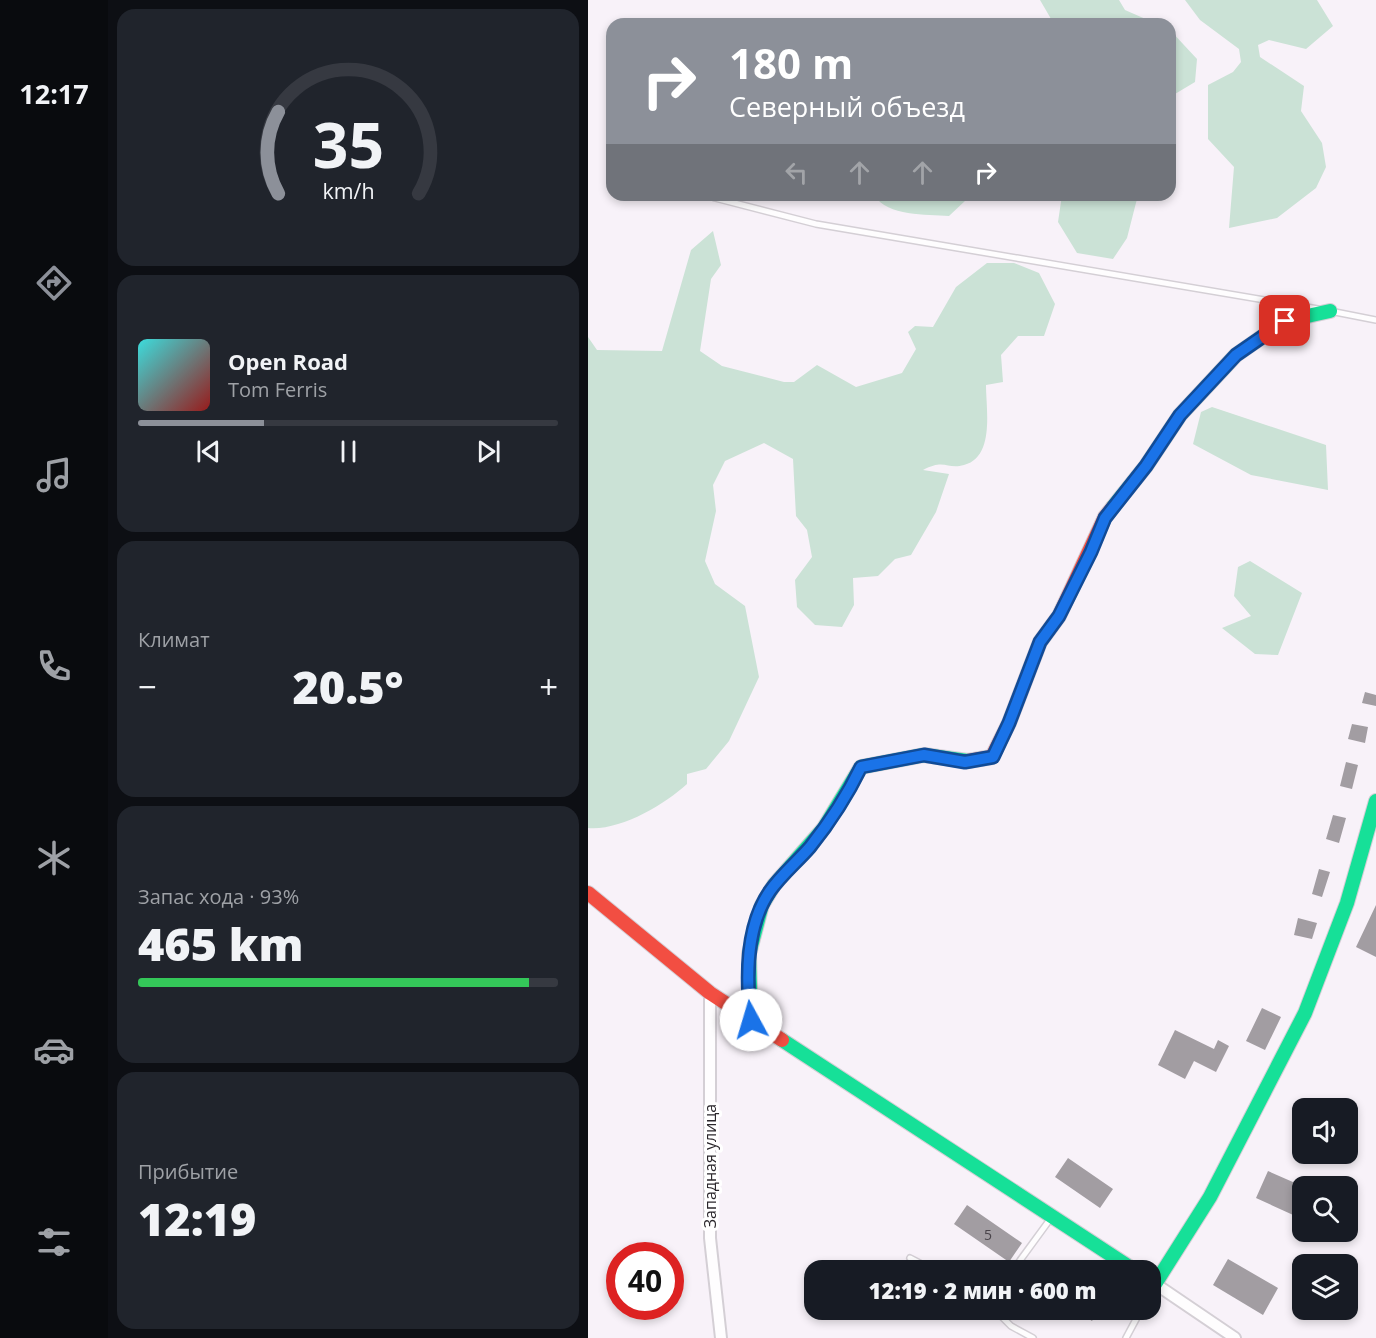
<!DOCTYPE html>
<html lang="ru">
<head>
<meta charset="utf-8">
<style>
	:root { --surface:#171b24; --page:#20242c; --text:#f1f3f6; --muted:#9ea1a6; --line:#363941; --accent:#8c9099 }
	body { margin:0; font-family:"Open Sans",sans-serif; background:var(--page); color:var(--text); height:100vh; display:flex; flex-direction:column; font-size:22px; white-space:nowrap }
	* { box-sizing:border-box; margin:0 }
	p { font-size:20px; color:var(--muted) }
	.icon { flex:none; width:33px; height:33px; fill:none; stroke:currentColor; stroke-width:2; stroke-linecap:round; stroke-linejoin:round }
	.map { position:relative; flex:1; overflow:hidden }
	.sheet { display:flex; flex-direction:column; gap:9px; padding:9px; background:#0d0f14; width:480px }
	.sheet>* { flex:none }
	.guide { position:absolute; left:18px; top:18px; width:570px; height:183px; border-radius:18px; box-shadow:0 3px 9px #0003; background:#8c9099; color:#fff; overflow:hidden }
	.tools { position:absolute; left:704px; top:1098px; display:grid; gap:12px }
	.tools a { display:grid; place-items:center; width:66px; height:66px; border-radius:12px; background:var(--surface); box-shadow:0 3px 9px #0003; font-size:30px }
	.speed { position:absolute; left:18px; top:1242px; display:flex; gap:12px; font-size:30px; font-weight:700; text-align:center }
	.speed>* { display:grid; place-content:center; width:78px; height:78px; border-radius:50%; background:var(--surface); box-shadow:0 3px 9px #0003; line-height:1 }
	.speed .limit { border:9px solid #d22; background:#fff; color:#111 }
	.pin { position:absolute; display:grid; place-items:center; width:51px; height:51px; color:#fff; margin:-26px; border-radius:12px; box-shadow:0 3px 9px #0006 }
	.me { position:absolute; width:66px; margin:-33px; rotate:354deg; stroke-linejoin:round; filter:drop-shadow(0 0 4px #0008) }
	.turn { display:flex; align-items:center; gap:21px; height:126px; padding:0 24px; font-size:27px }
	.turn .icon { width:78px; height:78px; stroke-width:2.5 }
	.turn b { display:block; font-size:42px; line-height:51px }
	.lanes { display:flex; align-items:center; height:57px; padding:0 24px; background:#0003; justify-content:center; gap:30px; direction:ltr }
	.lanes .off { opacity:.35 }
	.big { font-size:45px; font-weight:800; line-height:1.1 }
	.sheet .widget { flex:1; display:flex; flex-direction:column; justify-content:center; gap:9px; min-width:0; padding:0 21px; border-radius:18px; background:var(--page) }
	.sheet .dial { align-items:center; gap:0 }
	.dial svg { height:156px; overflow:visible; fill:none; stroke:var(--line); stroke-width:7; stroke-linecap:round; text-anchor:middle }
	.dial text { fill:var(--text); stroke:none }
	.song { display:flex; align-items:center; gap:18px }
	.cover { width:72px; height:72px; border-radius:9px; background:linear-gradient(135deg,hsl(180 70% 55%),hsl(0 70% 35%)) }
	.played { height:6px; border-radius:3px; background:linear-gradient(90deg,var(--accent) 30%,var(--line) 30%) }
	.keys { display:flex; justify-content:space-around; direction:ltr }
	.heat { display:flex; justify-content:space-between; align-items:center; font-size:33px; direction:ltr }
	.charge { height:9px; border-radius:4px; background:linear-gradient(90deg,#34c759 93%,var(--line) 0) }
	.trip { position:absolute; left:216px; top:1260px; width:357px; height:60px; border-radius:18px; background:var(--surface); box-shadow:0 3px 9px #0003; font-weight:800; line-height:60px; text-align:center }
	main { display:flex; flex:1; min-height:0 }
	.tabs { display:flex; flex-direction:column; width:108px; justify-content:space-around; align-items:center; background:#090b0e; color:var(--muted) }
	.tabs .icon { width:42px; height:42px }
	.tabs .current { color:var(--accent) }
	.tabs b { font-size:27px; color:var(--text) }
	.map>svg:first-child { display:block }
	.green { fill:#cbe2d6 }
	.building { fill:#a29da2 }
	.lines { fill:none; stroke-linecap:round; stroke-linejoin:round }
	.lane-casing { stroke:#d4cfd5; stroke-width:8 }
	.street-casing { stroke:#d4cfd5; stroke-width:14 }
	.fast-casing { stroke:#d4cfd5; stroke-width:16 }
	.jam-casing { stroke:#d4cfd5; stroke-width:16 }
	.lane { stroke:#fefdfe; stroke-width:5 }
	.street { stroke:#fefdfe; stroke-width:10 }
	.fast { stroke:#16e098; stroke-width:14 }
	.jam { stroke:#f24e42; stroke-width:14 }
	.route-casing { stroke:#114b97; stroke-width:15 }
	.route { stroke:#1a73e8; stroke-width:10 }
	.labels { text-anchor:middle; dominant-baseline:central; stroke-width:6; stroke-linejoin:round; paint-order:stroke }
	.number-label { font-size:14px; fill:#49444a }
	.street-label { font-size:16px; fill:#2b272c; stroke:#fff }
</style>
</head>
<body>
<main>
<nav class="tabs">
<b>12:17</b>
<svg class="icon current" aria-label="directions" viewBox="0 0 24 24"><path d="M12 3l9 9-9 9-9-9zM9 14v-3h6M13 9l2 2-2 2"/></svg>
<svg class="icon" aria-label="music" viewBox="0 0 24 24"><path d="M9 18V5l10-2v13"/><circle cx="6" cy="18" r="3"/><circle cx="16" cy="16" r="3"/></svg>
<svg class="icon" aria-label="phone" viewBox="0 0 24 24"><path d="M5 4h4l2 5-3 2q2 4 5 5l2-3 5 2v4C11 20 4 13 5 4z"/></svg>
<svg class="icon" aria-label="climate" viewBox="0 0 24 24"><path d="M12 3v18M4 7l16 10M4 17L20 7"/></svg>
<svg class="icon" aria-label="car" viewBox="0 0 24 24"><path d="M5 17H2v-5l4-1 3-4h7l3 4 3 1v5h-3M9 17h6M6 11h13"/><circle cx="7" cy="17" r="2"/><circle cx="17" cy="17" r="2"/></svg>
<svg class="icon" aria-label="filters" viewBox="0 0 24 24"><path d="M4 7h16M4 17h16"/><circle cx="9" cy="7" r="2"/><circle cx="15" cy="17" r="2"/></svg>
</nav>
<section class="sheet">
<div class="widget dial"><svg viewBox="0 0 100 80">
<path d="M14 69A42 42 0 1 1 86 69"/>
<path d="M14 69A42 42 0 0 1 14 27" stroke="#8c9099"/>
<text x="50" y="56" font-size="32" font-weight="700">35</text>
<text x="50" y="72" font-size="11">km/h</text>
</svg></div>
<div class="widget">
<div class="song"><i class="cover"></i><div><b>Open Road</b><p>Tom Ferris</p></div></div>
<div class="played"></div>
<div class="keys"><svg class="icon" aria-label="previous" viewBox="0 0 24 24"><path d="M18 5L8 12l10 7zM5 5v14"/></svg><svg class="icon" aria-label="pause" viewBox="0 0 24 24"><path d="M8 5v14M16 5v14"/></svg><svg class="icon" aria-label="next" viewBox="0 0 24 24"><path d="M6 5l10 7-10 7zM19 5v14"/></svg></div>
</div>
<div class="widget"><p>Климат</p>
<div class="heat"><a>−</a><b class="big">20.5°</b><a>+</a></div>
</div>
<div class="widget"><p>Запас хода · 93%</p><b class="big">465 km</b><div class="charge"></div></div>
<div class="widget"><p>Прибытие</p><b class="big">12:19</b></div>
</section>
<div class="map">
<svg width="788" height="1338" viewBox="0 0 788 1338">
	<rect width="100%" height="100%" fill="#f8f2f9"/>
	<path class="green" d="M452,0H531L537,10L569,24H466Z
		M597,0H729L745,26L718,49L681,40L670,45L672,57L716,86L713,111L734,143L738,167L728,188L689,218L641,228L646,167L620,139V85L645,72L653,62L651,49L612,20Z
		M582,30L609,59L607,82L582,97Z
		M286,195H378V200L361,216C338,214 300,217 286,195Z
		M474,195H550L539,238L525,259L489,253L470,222Z
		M125,231L133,265L123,279L112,351L134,366L196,382H206L229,365L268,387L314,373L328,349L320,332L327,326L345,327L368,287L399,263H426L451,273L467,304L456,336H430L413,355L415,382L398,385C398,409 407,457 376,465C359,470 357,458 335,470L361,474L348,512L323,555L307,559L290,576L265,578L266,605L254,627L227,625L209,607L207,580L224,557L219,530L208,516L205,459L176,443L137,461L125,485L128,511L117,561L127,584L157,606L171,677L141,741L118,769L99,774V784C76,805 32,831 0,828V337L9,350L74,351L103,250Z
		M624,407L738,445L740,490L663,475L605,444L613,412Z
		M662,561L714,593L690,655L667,654L634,628L663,616L646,596L650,567Z"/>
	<path class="building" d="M777,692L788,695V706L774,703Z
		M764,724L780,727L777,743L760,739Z
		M758,762L770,765L764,789L752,786Z
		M745,815L758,818L751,843L738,839Z
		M731,869L742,872L734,897L724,894Z
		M788,905V957L768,947Z
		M710,918L729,923L724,939L706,935Z
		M674,1008L693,1017L677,1050L658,1041Z
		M587,1030L626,1049L630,1040L641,1046L628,1072L606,1061L597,1079L570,1065Z
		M480,1158L525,1189L512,1208L467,1177Z
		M680,1171L714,1186V1219L668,1198Z
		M379,1205L434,1243L421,1262L366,1224Z
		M640,1259L690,1288L675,1315L625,1285Z
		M487,1310H511L504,1321Z"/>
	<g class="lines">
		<g class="lane-casing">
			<path id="lane" d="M127,198L228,224L730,309
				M742,311L788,320
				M322,1258L345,1270
				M425,1270L463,1218
				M407,1310L423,1326L445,1338
				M538,1338L553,1310"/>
		</g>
		<g class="street-casing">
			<path id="street" d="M122,993V1238L133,1338
				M563,1281L647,1338"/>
		</g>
		<g class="fast-casing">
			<path id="fast" d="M525,507L558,466L592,415L648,355L697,321L742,311
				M163,1020L161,954L174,905L186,885L236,828L273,767L336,755L380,761
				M194,1040L546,1270
				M567,1284L622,1197L717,1013L759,903L788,801"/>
		</g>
		<g class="jam-casing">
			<path id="jam" d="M380,761L404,757L421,723L452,642L471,616L517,517L525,507
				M0,893L122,993L194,1040"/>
		</g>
		<use href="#lane" class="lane"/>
		<use href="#street" class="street"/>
		<use href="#fast" class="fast"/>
		<use href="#jam" class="jam"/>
	</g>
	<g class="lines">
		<g class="route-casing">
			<path id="route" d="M163,1020C158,979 157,927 182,891C193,875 209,862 222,847C242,822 259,796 273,767L336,755L377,762L405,757L421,723L452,642L471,616L503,552L517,518L558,466L592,415L648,355L697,321"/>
		</g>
		<use href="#route" class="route"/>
	</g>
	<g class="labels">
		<g class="number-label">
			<text x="400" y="1234">5</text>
		</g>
		<g class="street-label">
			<text transform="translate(122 1166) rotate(-90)">Западная улица</text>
		</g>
	</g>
</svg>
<div class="tools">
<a><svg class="icon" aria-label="sound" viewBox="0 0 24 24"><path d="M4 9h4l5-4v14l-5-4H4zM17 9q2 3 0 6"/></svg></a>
<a><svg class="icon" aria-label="search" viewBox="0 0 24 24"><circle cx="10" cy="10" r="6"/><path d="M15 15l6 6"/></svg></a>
<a><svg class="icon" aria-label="layers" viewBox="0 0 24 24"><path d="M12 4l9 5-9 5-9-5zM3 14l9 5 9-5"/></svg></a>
</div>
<div class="speed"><div class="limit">40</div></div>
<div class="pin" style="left:697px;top:321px;background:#d93025"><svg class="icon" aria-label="arrive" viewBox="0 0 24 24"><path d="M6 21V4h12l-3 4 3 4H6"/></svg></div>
<svg class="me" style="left:163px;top:1020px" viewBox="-20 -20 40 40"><circle r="19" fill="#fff"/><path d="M0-13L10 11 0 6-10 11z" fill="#1a73e8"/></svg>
<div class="trip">12:19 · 2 мин · 600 m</div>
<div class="guide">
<div class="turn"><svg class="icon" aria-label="right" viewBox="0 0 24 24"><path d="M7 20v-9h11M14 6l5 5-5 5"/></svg><div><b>180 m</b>Северный объезд</div></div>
<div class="lanes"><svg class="icon off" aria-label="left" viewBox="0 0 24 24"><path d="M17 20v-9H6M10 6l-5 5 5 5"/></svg><svg class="icon off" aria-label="ahead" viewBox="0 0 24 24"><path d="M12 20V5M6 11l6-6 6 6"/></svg><svg class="icon off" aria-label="ahead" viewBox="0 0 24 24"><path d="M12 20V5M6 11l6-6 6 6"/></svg><svg class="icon" aria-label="right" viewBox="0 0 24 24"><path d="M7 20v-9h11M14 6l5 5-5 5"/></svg></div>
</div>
</div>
</main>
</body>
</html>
